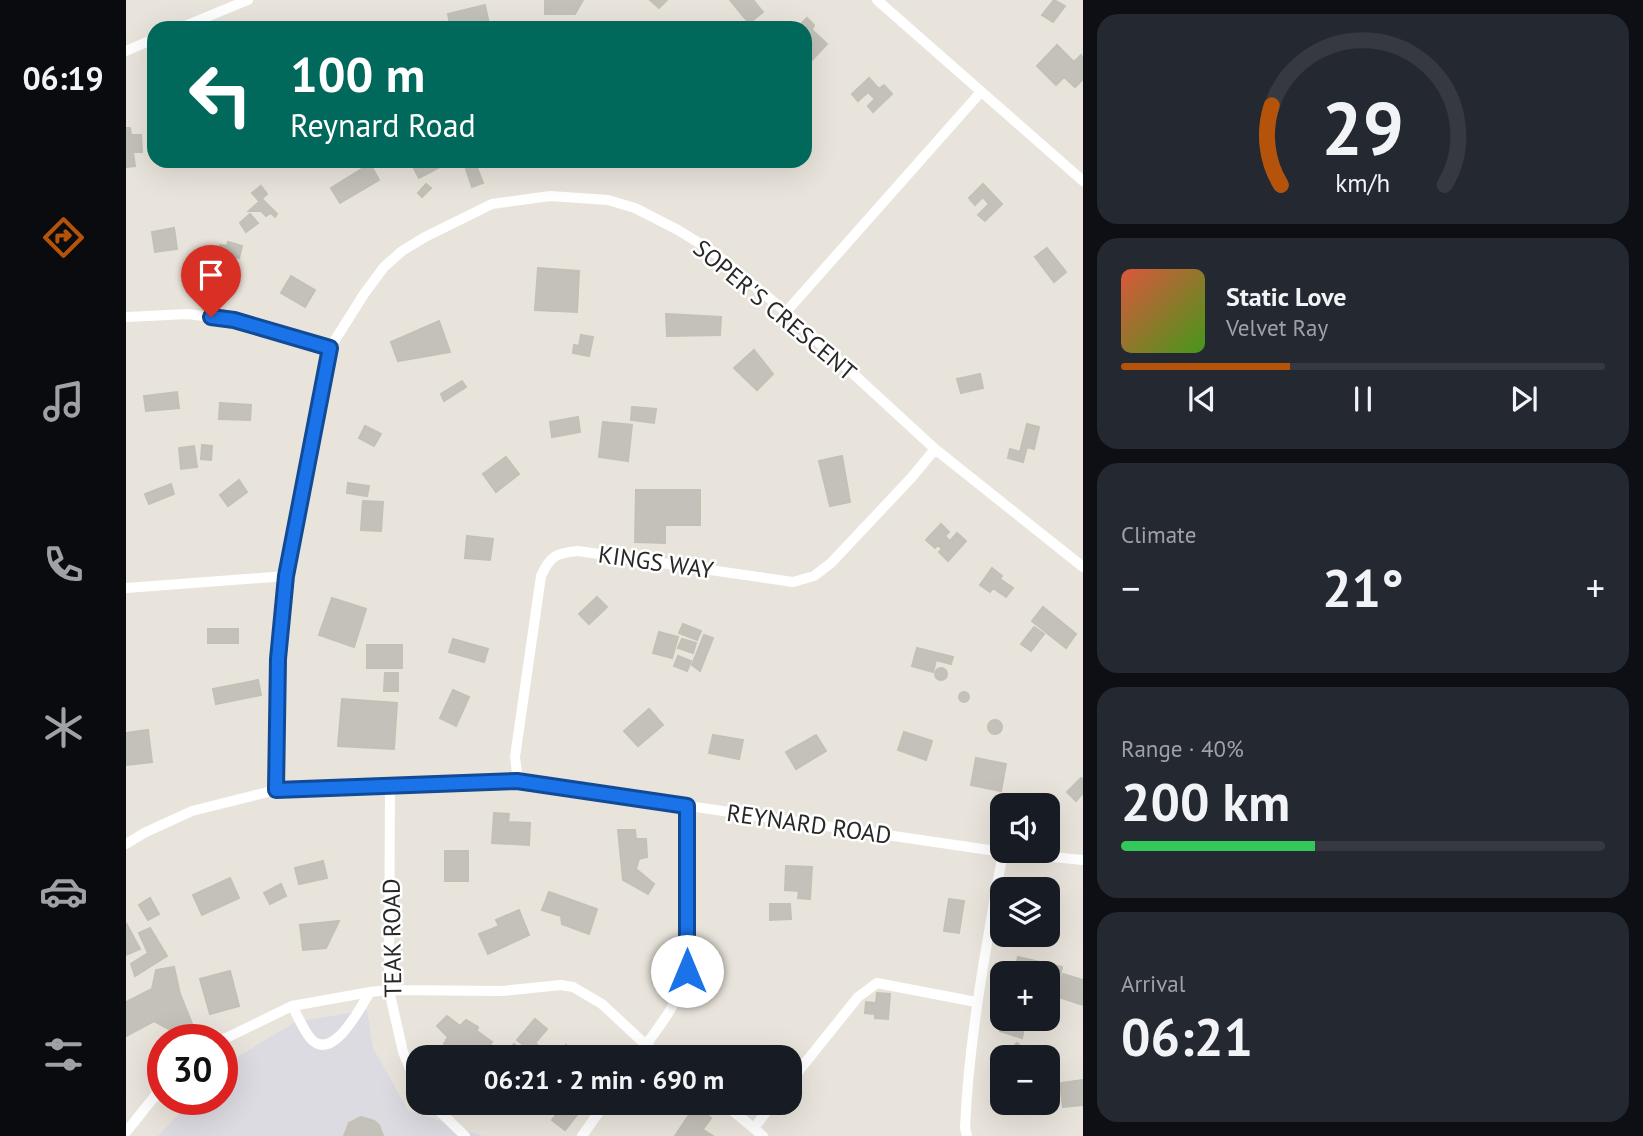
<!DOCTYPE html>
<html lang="en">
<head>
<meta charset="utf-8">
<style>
	:root { --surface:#171b24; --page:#242831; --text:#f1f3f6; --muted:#9ea1a6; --line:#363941; --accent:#b45309 }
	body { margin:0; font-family:"PT Sans",sans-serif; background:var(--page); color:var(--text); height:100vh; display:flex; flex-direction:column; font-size:26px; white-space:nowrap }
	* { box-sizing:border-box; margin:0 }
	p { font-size:23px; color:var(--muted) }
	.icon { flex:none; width:38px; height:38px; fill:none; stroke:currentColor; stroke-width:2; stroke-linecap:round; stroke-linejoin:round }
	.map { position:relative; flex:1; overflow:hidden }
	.sheet { display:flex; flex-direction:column; gap:14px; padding:14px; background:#0d0f14; width:560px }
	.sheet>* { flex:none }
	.hud { position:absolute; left:21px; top:21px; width:665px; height:147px; border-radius:21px; box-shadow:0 7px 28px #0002; background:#00695c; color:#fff; overflow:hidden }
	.controls { position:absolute; left:864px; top:793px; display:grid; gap:14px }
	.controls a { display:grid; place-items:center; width:70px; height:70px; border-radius:14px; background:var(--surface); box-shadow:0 7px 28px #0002; font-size:35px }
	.speed { position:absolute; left:21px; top:1024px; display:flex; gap:14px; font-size:35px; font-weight:700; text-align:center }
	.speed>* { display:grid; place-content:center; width:91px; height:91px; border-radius:50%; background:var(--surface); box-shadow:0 7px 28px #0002; line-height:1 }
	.speed .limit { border:10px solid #d22; background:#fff; color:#111 }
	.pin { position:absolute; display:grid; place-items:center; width:60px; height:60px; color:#fff; margin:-72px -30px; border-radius:50% 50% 50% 0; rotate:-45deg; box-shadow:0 0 7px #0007 }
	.pin .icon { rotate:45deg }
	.me { position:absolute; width:77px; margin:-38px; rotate:0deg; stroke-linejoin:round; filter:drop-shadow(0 0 5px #0008) }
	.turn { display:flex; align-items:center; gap:24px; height:147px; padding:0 28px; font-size:32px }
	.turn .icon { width:91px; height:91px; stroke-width:2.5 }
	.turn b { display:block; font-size:49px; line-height:60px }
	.big { font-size:52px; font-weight:800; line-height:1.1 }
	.sheet .card { flex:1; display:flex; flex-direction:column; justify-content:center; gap:10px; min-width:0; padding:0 24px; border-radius:21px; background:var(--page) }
	.sheet .dial { align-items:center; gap:0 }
	.dial svg { height:182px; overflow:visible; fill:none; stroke:var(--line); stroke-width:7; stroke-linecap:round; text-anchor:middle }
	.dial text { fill:var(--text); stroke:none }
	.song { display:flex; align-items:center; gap:21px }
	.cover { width:84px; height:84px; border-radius:10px; background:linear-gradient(135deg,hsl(10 70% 55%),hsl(100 70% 35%)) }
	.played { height:7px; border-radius:4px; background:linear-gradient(90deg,var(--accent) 35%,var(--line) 35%) }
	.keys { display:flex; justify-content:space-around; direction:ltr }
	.heat { display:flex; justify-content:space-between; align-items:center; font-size:38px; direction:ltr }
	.charge { height:10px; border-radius:5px; background:linear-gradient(90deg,#34c759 40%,var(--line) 0) }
	.trip { position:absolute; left:280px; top:1045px; width:396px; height:70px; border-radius:21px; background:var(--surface); box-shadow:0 7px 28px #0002; font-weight:800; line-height:70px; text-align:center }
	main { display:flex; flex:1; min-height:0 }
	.menu { display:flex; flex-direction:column; width:126px; justify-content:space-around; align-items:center; background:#090b0e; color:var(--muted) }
	.menu .icon { width:49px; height:49px }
	.menu .active { color:var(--accent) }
	.menu b { font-size:32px; color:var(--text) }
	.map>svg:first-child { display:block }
	.industrial { fill:#dddbe2 }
	.building { fill:#c4c1ba; stroke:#c3c0b5; stroke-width:2 }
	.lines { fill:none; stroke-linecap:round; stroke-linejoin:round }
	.street { stroke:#fff; stroke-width:10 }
	.route-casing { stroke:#114b97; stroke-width:18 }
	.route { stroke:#1a73e8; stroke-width:12 }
	.labels { text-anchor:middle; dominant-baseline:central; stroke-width:5; stroke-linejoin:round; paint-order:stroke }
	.street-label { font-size:24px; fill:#282828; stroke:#fff }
</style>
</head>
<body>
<main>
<nav class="menu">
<b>06:19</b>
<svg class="icon active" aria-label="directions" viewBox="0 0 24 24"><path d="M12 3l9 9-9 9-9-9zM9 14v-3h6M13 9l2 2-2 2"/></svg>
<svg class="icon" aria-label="music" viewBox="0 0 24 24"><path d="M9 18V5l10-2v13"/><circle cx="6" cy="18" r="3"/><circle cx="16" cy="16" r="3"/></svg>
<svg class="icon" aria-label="phone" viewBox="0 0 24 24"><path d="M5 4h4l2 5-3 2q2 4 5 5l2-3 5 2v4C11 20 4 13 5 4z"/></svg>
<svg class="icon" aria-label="climate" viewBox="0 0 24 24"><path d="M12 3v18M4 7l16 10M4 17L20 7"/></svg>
<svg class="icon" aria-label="car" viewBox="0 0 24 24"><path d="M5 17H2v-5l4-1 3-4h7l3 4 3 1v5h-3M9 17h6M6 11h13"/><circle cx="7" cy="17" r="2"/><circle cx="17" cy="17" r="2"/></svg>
<svg class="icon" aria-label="filters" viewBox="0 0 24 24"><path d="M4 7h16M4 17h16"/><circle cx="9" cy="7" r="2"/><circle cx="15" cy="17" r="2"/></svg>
</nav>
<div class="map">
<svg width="957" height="1136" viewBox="0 0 957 1136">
	<rect width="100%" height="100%" fill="#e9e4db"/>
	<path class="industrial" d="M241,1010L247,1048L282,1110L357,1136H32L67,1099H96V1068L101,1063L169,1022Z"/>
	<path class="building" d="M419,0H457L449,14H419Z
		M524,0H541L533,8Z
		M604,0H627L637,12L623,23Z
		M928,0L939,6L927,22L916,15Z
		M359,5L363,24L346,28H325L322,14Z
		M681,18L688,25L686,30L701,44L683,63L679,59V44L681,42L679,40V28H671Z
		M931,45L948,62L955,55L957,58V79L949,87L938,77L930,85L911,66Z
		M743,78L753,89L758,85L766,94L747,112L742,106L749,99L742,92L732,101L726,94Z
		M0,128H4L5,135H15L16,152H7L9,166L0,167Z
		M284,161H325L293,178Z
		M244,164L253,180L214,203L205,188Z
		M350,165L357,183L346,187L340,169Z
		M300,184L305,188L296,197L292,193Z
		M857,184L876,204L859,221L852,215L863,204L857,197L849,205L843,198Z
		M135,186L141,194L133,201L126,193Z
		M136,199L151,214L149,217L145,213L140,216L135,211H123Z
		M124,214L132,223L120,232L114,223Z
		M48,228L51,249L29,252L26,232Z
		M102,242L116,246L113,258L99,254V251L93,249L94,245L101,246Z
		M921,248L940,272L928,282L909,257Z
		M412,268L453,271L451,312L409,310Z
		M165,276L189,290L179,307L155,293Z
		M540,314L595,317L594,335L541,336Z
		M313,321L324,352L272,361L265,342Z
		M455,335L467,337L463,356L447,353L448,345L453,346Z
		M628,350L647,374L631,390L608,368Z
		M854,374L857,388L835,393L831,379Z
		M336,381L340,387L318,401L315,394Z
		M51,392L53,408L20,411L18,396Z
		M94,403L125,405L124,420L93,419Z
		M506,407L530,409L528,423L505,420Z
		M452,417L454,432L426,437L424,422Z
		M477,422L506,425L502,461L473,457Z
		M901,424L913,427L908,449L901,447L897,462L882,458L884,449L894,452Z
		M239,426L255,434L248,446L233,438Z
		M76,445L86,446L85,460L75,459Z
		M68,446L71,467L55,469L53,448Z
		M716,456L724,502L704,506L693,461Z
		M380,457L393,474L370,492L357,474Z
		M113,480L121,492L102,506L94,495Z
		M222,483L243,486L241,496L221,493Z
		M45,484L48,494L23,504L19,494Z
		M510,490H574V525H539V543L509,542Z
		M237,501L257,502L255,531L235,530Z
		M815,524L823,532L819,536L824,541L831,533L840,541L822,561L813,552L816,549L812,545L809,548L800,540Z
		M341,536L367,539L364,560L339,558Z
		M866,568L876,576L874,579L887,588L880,597L867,588L864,592L854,585Z
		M471,597L481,607L463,624L453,614Z
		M206,598L240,609L228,647L193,635Z
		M917,607L950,634L940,648L906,621Z
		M557,624L575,631L571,640L553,633Z
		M908,627L918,634L905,651L895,644Z
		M82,629H112V643H82Z
		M533,632L552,637L546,658L527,653Z
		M578,635L587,638L574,671L566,665Z
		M327,639L362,649L358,662L323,652Z
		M556,639L570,643L567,653L552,648Z
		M241,645H276V668H241Z
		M791,648L827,657L825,664L810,660L807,672L786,666Z
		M552,656L565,661L561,671L548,666Z
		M809 674a6 6 0 1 1 12 0a6 6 0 1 1-12 0Z
		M259,673H272V691H258Z
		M132,680L135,695L90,704L87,689Z
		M327,690L343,697L330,726L314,718Z
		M833 697a5 5 0 1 1 10 0a5 5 0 1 1-10 0Z
		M216,699L271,703L268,749L212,746Z
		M523,709L537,725L512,746L498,731Z
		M862 727a7 7 0 1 1 14 0a7 7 0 1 1-14 0Z
		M22,730L26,762L0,765V733Z
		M778,732L806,741L800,760L772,750Z
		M587,735L617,740L613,759L583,753Z
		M690,735L700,751L670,769L660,752Z
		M850,758L880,764L875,791L845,785Z
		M955,778L957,779V793L950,801L941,792Z
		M368,813L383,814L382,822L404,823L403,845L366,843Z
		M492,830H509L510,839H520L521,857L513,859L510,869L528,884L522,894L497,880Z
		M319,851H342V881H319Z
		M197,861L201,878L173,884L169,868Z
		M660,866L686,867L684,899L672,898L673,891L659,890Z
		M104,878L113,898L76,915L67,895Z
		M155,884L160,896L144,904L138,893Z
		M423,892L471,909L463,934L436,924L435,916L416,910Z
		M24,898L33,914L22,920L13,905Z
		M823,899L838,901L833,933L818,931Z
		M644,904H664L665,919L644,920Z
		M393,910L403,935L362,954L353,934L373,926L370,920Z
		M213,921L200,948L177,950L174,925Z
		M0,923L14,949L0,955Z
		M24,928L41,956L9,976L5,964L22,953L13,933Z
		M892,957L936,967L930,996L922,994V973H888Z
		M48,967L54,994L69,1031L54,1040L45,1030L28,1021L0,1036V1002L26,989L30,970Z
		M104,971L113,1006L84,1014L74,979Z
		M937,974L957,980V1005L930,996Z
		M751,993L764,994L762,1019L749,1018V1014L739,1013L740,1002L750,1003Z
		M321,1016L334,1026L340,1020L352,1027L351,1031L366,1042L358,1055L346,1048L345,1057L323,1056L328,1048L318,1044L322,1037L311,1026Z
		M877,1018H900L896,1038L874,1031Z
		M409,1019L421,1029L409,1043L426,1057H377L388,1044L395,1051L399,1046L391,1040Z
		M891,1043L906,1057H877Z
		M440,1045L454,1057H430Z
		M922,1074L930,1081L922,1088Z
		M957,1080V1105L937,1107L934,1083Z
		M440,1102H461L439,1130L426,1120Z
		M511,1102H527L522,1110Z
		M569,1106L585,1118L572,1136H549Z
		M235,1117L248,1121L253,1125L257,1136H218L223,1123Z
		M576,1129L587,1136H570Z"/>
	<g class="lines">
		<path class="street" d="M751,0L957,181
			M54,28L122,0
			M0,51L28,39
			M660,312L854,93
			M0,317L62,314L108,320L204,348
			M0,588L160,576
			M392,781L389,757L415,576C424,556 430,553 452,551L667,582L688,576L705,563L786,477L809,449
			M264,784L263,990L277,1052L292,1087
			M150,790L152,659L160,576L204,348L238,294L258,267L276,251L299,237L366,204L424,196L482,200L509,208L552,230L586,251L660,312L809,449L957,567
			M0,844L18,833L66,811L150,790L392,781L877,852L957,860
			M166,1006C172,1016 178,1032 186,1040C208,1061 235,1006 244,992
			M96,1040L166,1006L244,992L263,990L376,991L435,985L447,987L476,1004L520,1045L537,1057
			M511,1057C531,1029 553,1004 561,971V806
			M663,1083L732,997L751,983L850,1002
			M304,1102L339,1136
			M596,1102L637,1136
			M628,1128L648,1102
			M0,1132L37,1086
			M456,1136L480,1102
			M841,1136L839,1128C843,1034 861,944 877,852"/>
	</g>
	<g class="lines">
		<g class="route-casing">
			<path id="route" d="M85,317L108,320L204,348L160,576L152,659L150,790L391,781L561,806V971"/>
		</g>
		<use href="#route" class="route"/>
	</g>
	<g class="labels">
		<g class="street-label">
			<text transform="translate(649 310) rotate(40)">SOPER'S CRESCENT</text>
			<text transform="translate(530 562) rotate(8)">KINGS WAY</text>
			<text transform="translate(683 824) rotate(8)">REYNARD ROAD</text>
			<text transform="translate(266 938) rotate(-91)">TEAK ROAD</text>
		</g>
	</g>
</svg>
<div class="controls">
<a><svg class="icon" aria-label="sound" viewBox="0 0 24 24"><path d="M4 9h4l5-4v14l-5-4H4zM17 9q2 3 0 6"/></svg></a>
<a><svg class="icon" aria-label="layers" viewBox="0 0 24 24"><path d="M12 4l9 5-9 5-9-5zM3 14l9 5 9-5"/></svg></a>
<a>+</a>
<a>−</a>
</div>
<div class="speed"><div class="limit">30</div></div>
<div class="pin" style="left:85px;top:317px;background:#d93025"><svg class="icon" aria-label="arrive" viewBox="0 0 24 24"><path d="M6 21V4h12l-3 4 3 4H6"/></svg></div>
<svg class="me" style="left:561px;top:971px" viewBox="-20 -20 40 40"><circle r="19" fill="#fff"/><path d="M0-13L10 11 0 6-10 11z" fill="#1a73e8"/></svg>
<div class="trip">06:21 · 2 min · 690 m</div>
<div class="hud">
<div class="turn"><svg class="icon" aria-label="left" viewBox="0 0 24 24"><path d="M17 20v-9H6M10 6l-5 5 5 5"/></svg><div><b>100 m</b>Reynard Road</div></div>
</div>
</div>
<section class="sheet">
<div class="card dial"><svg viewBox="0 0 100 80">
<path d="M14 69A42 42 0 1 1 86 69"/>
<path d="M14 69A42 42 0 0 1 10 34" stroke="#b45309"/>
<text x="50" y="56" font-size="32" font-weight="700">29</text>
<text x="50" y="72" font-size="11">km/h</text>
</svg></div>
<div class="card">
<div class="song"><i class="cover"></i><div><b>Static Love</b><p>Velvet Ray</p></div></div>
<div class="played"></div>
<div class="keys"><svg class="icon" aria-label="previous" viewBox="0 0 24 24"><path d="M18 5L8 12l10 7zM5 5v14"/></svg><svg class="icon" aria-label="pause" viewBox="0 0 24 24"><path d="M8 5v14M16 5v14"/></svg><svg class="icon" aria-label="next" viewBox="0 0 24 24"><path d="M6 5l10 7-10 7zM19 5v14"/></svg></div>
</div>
<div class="card"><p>Climate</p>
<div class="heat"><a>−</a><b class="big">21°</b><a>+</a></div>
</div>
<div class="card"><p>Range · 40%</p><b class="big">200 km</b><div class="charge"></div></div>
<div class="card"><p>Arrival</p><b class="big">06:21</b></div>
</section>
</main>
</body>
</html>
